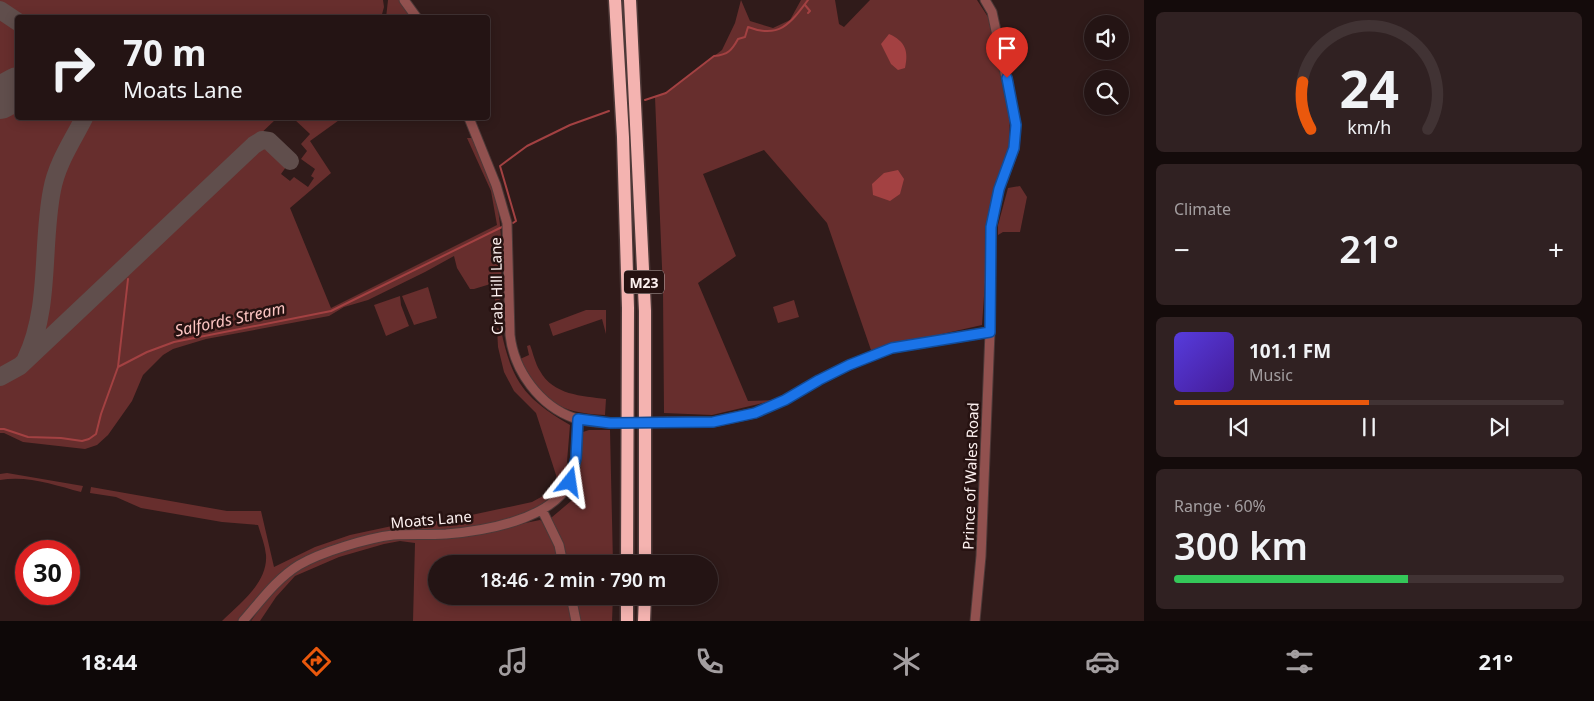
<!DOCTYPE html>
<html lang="en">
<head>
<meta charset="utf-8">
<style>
	:root { --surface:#241414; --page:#302122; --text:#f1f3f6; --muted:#a39ea0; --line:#413334; --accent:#ea580c }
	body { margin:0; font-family:"Noto Sans",sans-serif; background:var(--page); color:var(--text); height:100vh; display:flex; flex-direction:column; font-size:19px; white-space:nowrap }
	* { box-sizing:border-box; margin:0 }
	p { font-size:16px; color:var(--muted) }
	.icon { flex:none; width:28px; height:28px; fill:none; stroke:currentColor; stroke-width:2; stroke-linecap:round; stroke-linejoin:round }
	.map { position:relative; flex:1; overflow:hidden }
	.details { display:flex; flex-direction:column; gap:12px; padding:12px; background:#140b0b; width:450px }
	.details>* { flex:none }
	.top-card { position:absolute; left:15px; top:15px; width:475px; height:105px; border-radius:5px; box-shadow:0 2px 12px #0003,0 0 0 1px var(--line); background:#241414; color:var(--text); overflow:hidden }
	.tools { position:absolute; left:1084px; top:15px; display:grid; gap:10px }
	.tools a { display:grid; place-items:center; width:45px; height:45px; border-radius:50%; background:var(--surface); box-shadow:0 2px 12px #0003,0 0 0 1px var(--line); font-size:25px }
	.speed { position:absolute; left:15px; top:540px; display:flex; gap:10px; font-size:25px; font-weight:700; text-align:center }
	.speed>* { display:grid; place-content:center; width:65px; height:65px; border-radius:50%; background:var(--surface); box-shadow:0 2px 12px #0003,0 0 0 1px var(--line); line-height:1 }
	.speed .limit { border:8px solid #d22; background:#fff; color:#111 }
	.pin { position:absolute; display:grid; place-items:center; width:42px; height:42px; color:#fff; margin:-51px -21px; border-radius:50% 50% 50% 0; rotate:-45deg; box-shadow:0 0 5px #0007 }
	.pin .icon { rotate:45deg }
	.me { position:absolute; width:55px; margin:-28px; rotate:15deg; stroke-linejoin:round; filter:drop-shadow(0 0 4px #0008) }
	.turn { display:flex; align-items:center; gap:18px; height:105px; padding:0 25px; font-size:22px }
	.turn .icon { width:65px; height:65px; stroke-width:2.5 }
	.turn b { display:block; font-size:35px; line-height:42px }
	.big { font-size:38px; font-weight:600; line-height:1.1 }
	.details .tile { flex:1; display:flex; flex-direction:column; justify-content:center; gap:8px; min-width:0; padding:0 18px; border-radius:8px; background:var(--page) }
	.details .dial { align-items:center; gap:0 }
	.dial svg { height:130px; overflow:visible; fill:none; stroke:var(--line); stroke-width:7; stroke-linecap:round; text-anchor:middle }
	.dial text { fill:var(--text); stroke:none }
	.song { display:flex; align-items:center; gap:15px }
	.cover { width:60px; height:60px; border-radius:8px; background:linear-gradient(135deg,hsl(250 70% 55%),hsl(260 70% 35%)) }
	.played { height:5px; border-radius:2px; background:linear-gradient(90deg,var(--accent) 50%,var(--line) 50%) }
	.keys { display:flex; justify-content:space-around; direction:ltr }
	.heat { display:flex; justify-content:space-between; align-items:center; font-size:28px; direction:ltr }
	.charge { height:8px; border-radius:4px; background:linear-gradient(90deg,#34c759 60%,var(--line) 0) }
	.trip { position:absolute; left:428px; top:555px; width:290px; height:50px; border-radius:25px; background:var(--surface); box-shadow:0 2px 12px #0003,0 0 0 1px var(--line); font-weight:600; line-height:50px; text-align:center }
	.menu { display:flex; height:80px; justify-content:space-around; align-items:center; background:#0e0808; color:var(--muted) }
	.menu .icon { width:35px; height:35px }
	.menu .selected { color:var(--accent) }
	.menu b { font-size:22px; color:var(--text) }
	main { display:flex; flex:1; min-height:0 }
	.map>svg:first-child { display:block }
	.green { fill:#672e2d }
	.water { fill:#a34142 }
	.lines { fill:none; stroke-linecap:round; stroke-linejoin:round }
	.stream { stroke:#a34142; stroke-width:2 }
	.taxiway { stroke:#604e4c; stroke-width:18 }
	.runway { stroke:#604e4c; stroke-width:42 }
	.minor-casing { stroke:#4d3938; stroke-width:11 }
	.highway-casing { stroke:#4d3938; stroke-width:15 }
	.minor { stroke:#91514f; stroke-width:9 }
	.highway { stroke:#f4b3b0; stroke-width:12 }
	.minor-bridge-casing { stroke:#4d3938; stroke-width:11; stroke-linecap:butt }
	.minor-bridge { stroke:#91514f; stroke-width:9 }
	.route-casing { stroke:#114b97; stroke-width:12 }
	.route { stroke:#1a73e8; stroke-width:9 }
	.labels { text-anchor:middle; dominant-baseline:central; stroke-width:5; stroke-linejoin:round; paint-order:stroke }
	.shield { fill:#261211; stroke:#bcaead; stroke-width:1 }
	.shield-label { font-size:14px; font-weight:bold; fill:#fdf1f0 }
	.street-label { font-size:15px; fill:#fdf1f0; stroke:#261211 }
	.water-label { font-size:16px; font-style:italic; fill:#fcc5c2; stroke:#261211 }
</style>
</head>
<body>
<main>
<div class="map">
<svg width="1144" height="621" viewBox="0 0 1144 621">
	<rect width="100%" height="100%" fill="#301b1a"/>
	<path class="green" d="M0,0H383L384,7L381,18H18L0,5Z
		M388,0H400L412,18H386Z
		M741,0L750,21L773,28L790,20L801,0H835L839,24L844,27L870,0H977L988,17L1010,111L1009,146L990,211L982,325L871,350L827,223L764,150L703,174L736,256L698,283L748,401L776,400L712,415L664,413L663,291L655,97L666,93L722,50L735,23Z
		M0,15L17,27L18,118H79L58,155L49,188L44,213L36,310L28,343L19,362L0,372Z
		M89,118H277L50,335L43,337L40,335V331L45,302L52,217L57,188L68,156Z
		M293,118H342L310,141L331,173L290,208L331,308L497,225L491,191L467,138H474C479,149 485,161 489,173C505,220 503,269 498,317L493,319L497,282L474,289H470L457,268L454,256L425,272L368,300L344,307L329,316L206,339L173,349L163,355L143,375L132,401L108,435L97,445L85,449L23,442L4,433H0V381L26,368L198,202L258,147L263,144L286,167L281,174L290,181L294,177L308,187L314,178L311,176L315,169L301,159L307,151L301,144L310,134Z
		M1020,186L1027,197L1020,232H1003L998,235V225L1008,188Z
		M428,287L437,318L414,325L402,296Z
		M400,296L401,305L409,326L386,336L374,305Z
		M794,300L799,317L778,323L773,307Z
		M586,310H606V334L602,319L553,336L549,324Z
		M497,328L501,330C512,382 524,398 570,425L566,474L562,482L551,499L540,508L513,519L452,531H419L322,552L259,598L239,621H222C240,603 268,583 266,555C265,545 261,535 258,525L222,522L141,508L116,497L90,493L91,487L227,511H261L274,567L315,547L350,535L392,526L448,520L532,502L543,496L557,478L536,413L514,391L504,372L498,347Z
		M530,345C533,353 535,363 540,371C553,395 582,396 606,399L605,415C557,413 542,400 520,359L529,355L527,346Z
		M589,430H610L613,564H436V596H613L612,621H413L415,543L400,541L384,544L339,557L295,576L276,597L260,621H251L269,595L288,575L306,565L352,548L396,537L496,529L540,520L545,523L577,496L571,487L580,433Z
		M7,473L83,486L81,492C55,485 27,475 0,480V474Z"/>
	<path class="water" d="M889,34C905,41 909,51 905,68L898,70L891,64L881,44Z
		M898,170L904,179L900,194L890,201L873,195L872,184L884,173Z"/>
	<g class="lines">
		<path class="stream" d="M805,5L810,11L808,13
			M645,100L666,93L714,56C728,55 732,50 738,39L745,37L748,27C779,39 790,24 808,0
			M513,223L516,221L500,166L527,146L570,125L609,111
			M194,328L196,336
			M118,367L147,352L174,342L331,311L502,227
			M0,429H4L28,437L61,438L82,441L89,439L96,434L101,414L118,367L128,279"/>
		<path class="taxiway" d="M0,10L18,22
			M26,359C51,307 41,245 52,190C57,163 72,142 84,118
			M0,377L20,366L254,145L262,140L269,141L290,161"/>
		<path class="runway" d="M0,98L18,88"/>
		<g class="minor-casing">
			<path id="minor" d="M404,0L417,18
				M469,118L496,185L507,223L510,335C514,371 540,406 574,418C586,422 598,422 609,423
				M668,422H713L755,413L785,400L819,380L849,365L892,348L990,332
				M542,510L559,545L563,564
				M571,596L576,621
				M243,621C260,602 276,579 299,565C321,552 368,538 393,535C410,534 428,535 446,534C484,531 551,520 570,482C580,463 577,440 578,419
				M975,621L981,556L990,332L991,227L999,189L1014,149L1016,125L992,12L985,0"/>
		</g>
		<g class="highway-casing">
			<path id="highway" d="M615,0L623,137L628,308L627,564
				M630,0L645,311V564
				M627,621V596
				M644,621L645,596"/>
		</g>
		<use href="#minor" class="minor"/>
		<use href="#highway" class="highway"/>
		<g class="minor-bridge-casing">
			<path id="minor-bridge" d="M609,423L668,422"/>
		</g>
		<use href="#minor-bridge" class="minor-bridge"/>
	</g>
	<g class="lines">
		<g class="route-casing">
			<path id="route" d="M570,482L576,458L578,419L610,423L713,422L755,413L785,400L819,380L849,365L892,348L990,332L991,227L999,189L1014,148L1016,125L1007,78"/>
		</g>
		<use href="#route" class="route"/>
	</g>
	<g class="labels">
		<rect class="shield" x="624" y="270.5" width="40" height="23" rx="4"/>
		<g class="shield-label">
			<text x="644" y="282">M23</text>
		</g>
		<g class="street-label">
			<text transform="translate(496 286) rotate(-91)">Crab Hill Lane</text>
			<text transform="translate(970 476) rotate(-88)">Prince of Wales Road</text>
			<text transform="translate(431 519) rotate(-5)">Moats Lane</text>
		</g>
		<g class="water-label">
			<text transform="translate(230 319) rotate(-12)">Salfords Stream</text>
		</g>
	</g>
</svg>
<div class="tools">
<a><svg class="icon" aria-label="sound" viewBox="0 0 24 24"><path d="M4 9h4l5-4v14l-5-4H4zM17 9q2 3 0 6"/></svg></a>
<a><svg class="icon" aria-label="search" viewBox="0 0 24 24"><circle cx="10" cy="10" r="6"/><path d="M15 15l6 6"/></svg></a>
</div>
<div class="speed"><div class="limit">30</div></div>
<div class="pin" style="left:1007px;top:78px;background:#d93025"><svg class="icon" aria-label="arrive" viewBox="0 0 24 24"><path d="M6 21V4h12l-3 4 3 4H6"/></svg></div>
<svg class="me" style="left:570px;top:482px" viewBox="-20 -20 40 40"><path d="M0-17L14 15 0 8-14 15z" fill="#1a73e8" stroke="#fff" stroke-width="4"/></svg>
<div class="trip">18:46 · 2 min · 790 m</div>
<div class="top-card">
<div class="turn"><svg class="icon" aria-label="right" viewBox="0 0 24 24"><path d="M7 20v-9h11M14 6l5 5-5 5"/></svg><div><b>70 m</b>Moats Lane</div></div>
</div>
</div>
<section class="details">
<div class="tile dial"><svg viewBox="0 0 100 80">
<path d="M14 69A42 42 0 1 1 86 69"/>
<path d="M14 69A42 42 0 0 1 9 40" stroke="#ea580c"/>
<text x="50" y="56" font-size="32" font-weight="700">24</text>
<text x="50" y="72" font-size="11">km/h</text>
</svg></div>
<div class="tile"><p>Climate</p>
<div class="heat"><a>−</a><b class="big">21°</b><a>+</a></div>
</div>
<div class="tile">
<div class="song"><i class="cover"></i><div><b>101.1 FM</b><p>Music</p></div></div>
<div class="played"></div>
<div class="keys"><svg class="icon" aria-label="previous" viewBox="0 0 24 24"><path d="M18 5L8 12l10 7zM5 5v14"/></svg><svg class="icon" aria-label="pause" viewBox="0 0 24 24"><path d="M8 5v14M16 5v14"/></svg><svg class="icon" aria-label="next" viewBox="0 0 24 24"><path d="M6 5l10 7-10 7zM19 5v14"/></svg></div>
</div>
<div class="tile"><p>Range · 60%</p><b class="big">300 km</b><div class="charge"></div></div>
</section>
</main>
<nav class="menu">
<b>18:44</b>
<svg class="icon selected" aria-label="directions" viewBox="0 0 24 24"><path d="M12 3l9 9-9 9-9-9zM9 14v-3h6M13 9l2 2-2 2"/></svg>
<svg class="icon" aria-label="music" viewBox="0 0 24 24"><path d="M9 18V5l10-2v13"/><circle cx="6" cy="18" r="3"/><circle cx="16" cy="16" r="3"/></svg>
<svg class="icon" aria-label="phone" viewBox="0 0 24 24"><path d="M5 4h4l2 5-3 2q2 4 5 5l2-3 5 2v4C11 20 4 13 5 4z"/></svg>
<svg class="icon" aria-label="climate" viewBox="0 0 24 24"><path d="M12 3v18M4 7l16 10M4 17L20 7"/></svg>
<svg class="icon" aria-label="car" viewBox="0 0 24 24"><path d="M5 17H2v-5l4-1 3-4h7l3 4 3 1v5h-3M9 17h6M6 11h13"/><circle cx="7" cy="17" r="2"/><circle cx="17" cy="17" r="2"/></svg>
<svg class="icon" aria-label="filters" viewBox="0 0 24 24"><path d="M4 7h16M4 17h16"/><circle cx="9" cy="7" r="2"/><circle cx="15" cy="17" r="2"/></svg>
<b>21°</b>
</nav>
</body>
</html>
